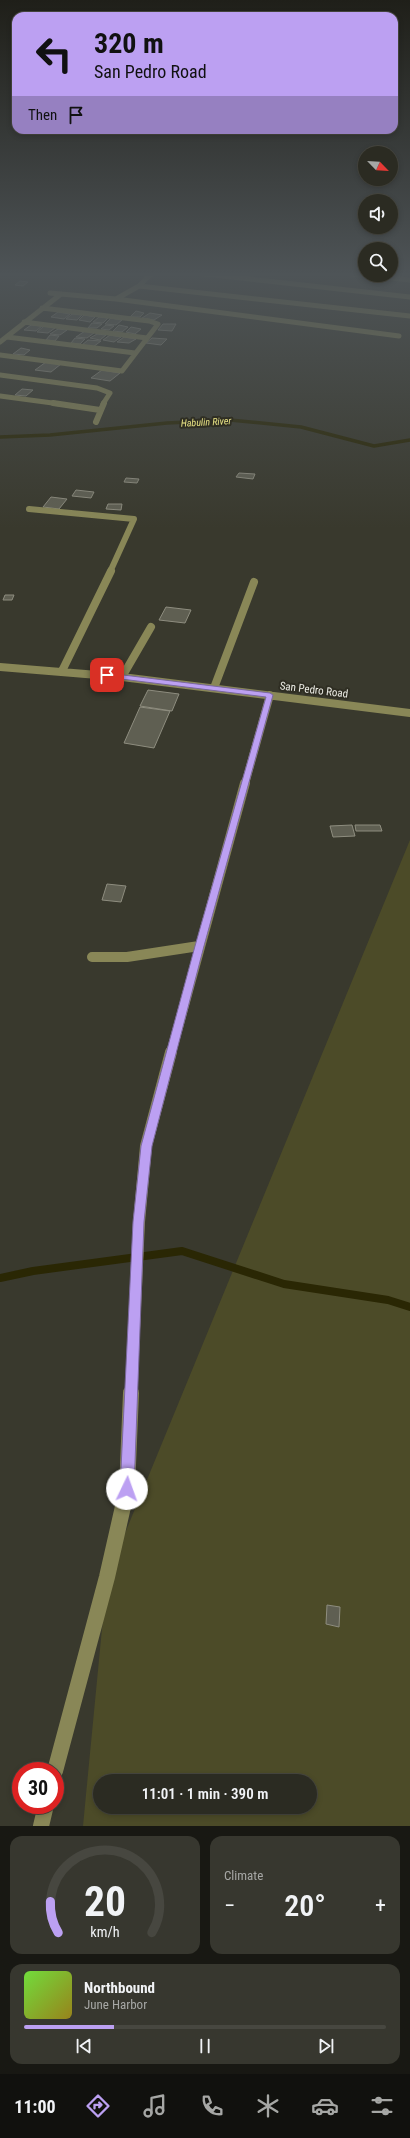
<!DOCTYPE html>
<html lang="en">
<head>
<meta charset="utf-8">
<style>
	:root { --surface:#2b2b22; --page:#37372f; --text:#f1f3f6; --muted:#a6a7a5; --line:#474740; --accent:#bca0f2 }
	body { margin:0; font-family:"Roboto Condensed",sans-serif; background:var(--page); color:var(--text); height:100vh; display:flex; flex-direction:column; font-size:15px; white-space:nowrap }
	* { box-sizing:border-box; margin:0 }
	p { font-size:13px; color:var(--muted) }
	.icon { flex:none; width:22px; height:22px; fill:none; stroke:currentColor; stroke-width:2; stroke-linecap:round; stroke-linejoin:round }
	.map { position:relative; height:1826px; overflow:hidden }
	.drawer { display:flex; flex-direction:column; gap:10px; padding:10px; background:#181813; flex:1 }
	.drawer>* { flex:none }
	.banner { position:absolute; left:12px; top:12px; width:386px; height:122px; border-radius:12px; box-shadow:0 2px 6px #0003,0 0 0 1px var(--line); background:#bca0f2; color:#111; overflow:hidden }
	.needle { width:26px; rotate:115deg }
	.fabs { position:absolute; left:358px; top:146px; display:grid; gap:8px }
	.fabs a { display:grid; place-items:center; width:40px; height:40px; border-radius:50%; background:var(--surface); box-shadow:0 2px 6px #0003,0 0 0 1px var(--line); font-size:20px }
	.speed { position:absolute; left:12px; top:1762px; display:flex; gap:8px; font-size:20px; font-weight:700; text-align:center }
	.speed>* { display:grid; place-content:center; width:52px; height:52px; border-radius:50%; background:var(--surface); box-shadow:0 2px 6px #0003,0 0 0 1px var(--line); line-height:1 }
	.speed .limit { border:6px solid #d22; background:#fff; color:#111 }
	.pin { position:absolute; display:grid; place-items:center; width:34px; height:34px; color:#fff; margin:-17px; border-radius:8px; box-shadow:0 2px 6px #0006 }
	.me { position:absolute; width:44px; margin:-22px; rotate:3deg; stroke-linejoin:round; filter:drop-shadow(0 0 3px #0008) }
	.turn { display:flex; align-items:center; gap:14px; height:84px; padding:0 16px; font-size:18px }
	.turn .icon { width:52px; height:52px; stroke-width:2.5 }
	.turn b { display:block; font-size:28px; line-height:34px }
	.then { display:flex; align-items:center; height:38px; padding:0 16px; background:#0003; gap:8px; font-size:15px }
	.big { font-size:30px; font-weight:600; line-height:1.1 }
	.drawer .card { flex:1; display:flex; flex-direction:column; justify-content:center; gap:6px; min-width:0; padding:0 14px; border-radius:12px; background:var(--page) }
	.drawer .dial { align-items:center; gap:0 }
	.dial svg { height:104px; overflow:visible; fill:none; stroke:var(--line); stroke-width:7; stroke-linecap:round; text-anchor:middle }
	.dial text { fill:var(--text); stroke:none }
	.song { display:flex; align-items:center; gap:12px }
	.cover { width:48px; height:48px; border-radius:6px; background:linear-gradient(135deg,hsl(100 70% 55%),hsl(50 70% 35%)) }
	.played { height:4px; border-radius:2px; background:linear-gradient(90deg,var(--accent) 25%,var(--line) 25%) }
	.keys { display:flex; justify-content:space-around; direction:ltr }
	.heat { display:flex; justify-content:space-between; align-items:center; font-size:22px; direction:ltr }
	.drawer .tiles { flex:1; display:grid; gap:10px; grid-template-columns:1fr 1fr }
	.card:last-child { grid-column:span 2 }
	.trip { position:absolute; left:93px; top:1774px; width:224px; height:40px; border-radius:20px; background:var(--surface); box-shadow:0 2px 6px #0003,0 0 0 1px var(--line); font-weight:600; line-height:40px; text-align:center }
	.dock { display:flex; height:64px; justify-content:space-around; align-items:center; background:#11110e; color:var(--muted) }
	.dock .icon { width:28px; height:28px }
	.dock .on { color:var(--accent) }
	.dock b { font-size:18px; color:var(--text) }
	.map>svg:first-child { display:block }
	.green { fill:#4c4b28; fill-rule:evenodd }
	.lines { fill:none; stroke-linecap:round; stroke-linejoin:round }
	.stream-far1 { stroke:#2a2704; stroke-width:3.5 }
	.stream { stroke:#2a2704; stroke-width:8 }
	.building { fill:#5f5f52; stroke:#8e8d7f }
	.minor-far5 { stroke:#898757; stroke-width:5 }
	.minor-far4 { stroke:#898757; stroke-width:6 }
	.minor-far3 { stroke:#898757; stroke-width:8 }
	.minor-far2 { stroke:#898757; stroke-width:10 }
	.minor-far1 { stroke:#898757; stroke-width:12 }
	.minor { stroke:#898757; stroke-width:16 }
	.route { fill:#bca0f2; stroke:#7a689d }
	.labels { text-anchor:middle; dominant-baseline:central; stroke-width:4; stroke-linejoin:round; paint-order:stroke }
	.far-water-label { font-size:10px; font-style:italic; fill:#e8e385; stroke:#2f2e23 }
	.street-label { font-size:11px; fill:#ecece5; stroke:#2f2e23 }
</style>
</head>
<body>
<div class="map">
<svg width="410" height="1826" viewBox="0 0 410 1826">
	<rect width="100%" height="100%" fill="#39392d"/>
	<path class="green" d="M410,840V1826H83L107,1577ZM100,1781H310V1807H100Z"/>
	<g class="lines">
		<path class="stream-far1" d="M0,437L50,435L167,423L230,420L301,427L374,446L410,440"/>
		<path class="stream" d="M0,1278L33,1271L182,1251L284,1284L388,1300L410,1307"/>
	</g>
	<path class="building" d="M20,281L28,282L23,286L15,285Z
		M136,311L144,313L140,317H130Z
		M58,312L70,314L64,319L51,317Z
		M150,313L162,315L154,320L142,318Z
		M72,314L82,315L77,320L66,319Z
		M84,315L95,317L90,322L79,320Z
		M99,317L108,318L103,323L93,322Z
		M111,318L122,320L116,325L105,324Z
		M92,323L102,324L97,328H88Z
		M163,324H176L172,331L158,330Z
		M31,325L42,326L36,331L24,330Z
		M106,325L114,326L109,330L101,329Z
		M119,325L128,327L122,332L113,331Z
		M44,326L55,328L48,333L37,332Z
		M131,327L141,329L135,334L126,332Z
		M58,329L67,330L60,335L50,334Z
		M85,331L94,333L87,338L76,337Z
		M97,334L106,335L100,340L90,338Z
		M50,335L59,336L55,341L46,340Z
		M110,335L121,337L114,342L103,340Z
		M124,337L136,339L129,343L117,342Z
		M75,338L85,339L80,344L71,343Z
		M152,338L167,339L161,345L146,343Z
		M88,340L101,341L93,347L82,345Z
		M21,348L30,350L24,355L13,354Z
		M46,362L61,364L51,372L35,370Z
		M102,370L120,373L110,381L91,378Z
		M22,389L33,390L26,396L15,395Z
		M239,473L255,474L253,479L236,477Z
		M126,478L139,479L137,483L124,482Z
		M76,490L94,492L91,498L72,496Z
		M51,497L67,499L59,509L43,507Z
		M108,504H122L121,510L106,509Z
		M5,595H14L12,600H3Z
		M166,607L191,610L185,623L159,620Z
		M148,690L179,694L172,711L140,706Z
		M140,707L170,711L154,748L124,743Z
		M352,825L355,836L333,837L330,826Z
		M355,825H380L382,831H356Z
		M107,884L126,886L121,902L102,900Z
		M327,1605L340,1607L339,1627L326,1624Z"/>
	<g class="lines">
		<path class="minor-far5" d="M187,272L410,297
			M333,272L410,280
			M139,286L410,316
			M50,293L116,299L399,336
			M116,299L139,286L153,272
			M24,322L147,338
			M7,337L135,353
			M0,342L61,294
			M0,355L122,371L158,324L149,321L42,308
			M0,375L97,388L110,393L103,404
			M0,396L60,404"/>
		<path class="minor-far4" d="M53,403L100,410
			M96,422L104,403
			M29,509L134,519L110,572"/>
		<path class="minor-far3" d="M0,667L122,677L410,713
			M62,671L111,571
			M122,677L151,627
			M214,688L254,582
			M245,784L270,695"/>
		<path class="minor-far2" d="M92,957H127L199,946
			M171,1053L245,783"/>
		<path class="minor-far1" d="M131,1394L139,1222L146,1146L171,1052"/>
		<path class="minor" d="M55,1771L107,1577L127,1489L131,1393
			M41,1826L46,1805"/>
	</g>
	<linearGradient id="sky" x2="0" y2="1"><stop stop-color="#1f1f19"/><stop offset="0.52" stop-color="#4e5457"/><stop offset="1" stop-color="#4e5457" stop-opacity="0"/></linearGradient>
	<rect width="410" height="528" fill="url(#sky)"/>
	<path class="route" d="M107,673L270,693L273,695L204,946L152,1146L144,1222L134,1489L132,1494L127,1496L122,1494L120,1489L133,1222L141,1146L195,946L266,697L105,677L104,675Z"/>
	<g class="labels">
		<g class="far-water-label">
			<text transform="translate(206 422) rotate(-3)">Habulin River</text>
		</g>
		<g class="street-label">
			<text transform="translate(314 690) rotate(7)">San Pedro Road</text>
		</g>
	</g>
</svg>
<div class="fabs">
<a><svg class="needle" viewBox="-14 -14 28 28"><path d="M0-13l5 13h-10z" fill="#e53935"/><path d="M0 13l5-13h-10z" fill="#a6a7a5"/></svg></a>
<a><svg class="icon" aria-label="sound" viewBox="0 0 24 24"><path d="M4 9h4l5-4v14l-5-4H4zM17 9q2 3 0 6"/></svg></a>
<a><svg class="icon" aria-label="search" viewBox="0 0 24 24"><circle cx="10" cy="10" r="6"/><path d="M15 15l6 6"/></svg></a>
</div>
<div class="speed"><div class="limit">30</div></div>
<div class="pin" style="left:107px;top:675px;background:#d93025"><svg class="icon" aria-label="arrive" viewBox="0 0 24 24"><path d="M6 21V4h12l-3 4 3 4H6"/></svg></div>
<svg class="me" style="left:127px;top:1489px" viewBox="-20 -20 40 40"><circle r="19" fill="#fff"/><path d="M0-13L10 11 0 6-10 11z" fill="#bca0f2"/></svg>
<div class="trip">11:01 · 1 min · 390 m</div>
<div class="banner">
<div class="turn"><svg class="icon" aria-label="left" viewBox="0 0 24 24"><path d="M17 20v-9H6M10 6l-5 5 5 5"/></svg><div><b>320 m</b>San Pedro Road</div></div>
<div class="then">Then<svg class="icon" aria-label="arrive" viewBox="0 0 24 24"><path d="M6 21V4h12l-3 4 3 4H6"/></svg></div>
</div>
</div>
<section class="drawer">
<div class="tiles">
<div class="card dial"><svg viewBox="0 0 100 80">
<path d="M14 69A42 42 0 1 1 86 69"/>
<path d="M14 69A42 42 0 0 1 8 45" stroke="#bca0f2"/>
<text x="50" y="56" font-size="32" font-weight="700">20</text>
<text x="50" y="72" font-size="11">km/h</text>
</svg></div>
<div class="card"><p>Climate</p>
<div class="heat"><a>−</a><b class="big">20°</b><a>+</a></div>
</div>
<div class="card">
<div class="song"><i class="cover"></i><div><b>Northbound</b><p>June Harbor</p></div></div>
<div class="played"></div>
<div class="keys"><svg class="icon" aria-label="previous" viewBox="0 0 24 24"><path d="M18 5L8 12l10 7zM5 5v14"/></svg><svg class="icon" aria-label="pause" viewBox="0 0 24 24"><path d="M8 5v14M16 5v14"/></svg><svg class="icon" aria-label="next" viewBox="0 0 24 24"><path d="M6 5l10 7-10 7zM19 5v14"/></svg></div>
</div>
</div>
</section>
<nav class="dock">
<b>11:00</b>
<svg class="icon on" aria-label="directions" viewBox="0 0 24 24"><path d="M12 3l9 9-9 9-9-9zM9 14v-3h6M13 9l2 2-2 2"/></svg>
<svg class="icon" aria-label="music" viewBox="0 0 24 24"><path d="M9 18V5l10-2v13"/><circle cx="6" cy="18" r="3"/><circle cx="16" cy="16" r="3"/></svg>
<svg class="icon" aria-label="phone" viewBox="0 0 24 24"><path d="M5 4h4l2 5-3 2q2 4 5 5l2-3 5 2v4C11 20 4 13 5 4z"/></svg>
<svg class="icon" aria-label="climate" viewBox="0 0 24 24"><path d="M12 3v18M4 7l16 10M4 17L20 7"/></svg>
<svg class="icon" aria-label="car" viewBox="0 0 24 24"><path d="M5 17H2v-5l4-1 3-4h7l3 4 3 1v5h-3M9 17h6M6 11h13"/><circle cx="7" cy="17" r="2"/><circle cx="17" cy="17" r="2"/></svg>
<svg class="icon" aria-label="filters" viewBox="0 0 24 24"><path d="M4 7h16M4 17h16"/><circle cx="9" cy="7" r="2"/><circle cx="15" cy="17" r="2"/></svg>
</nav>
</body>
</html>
